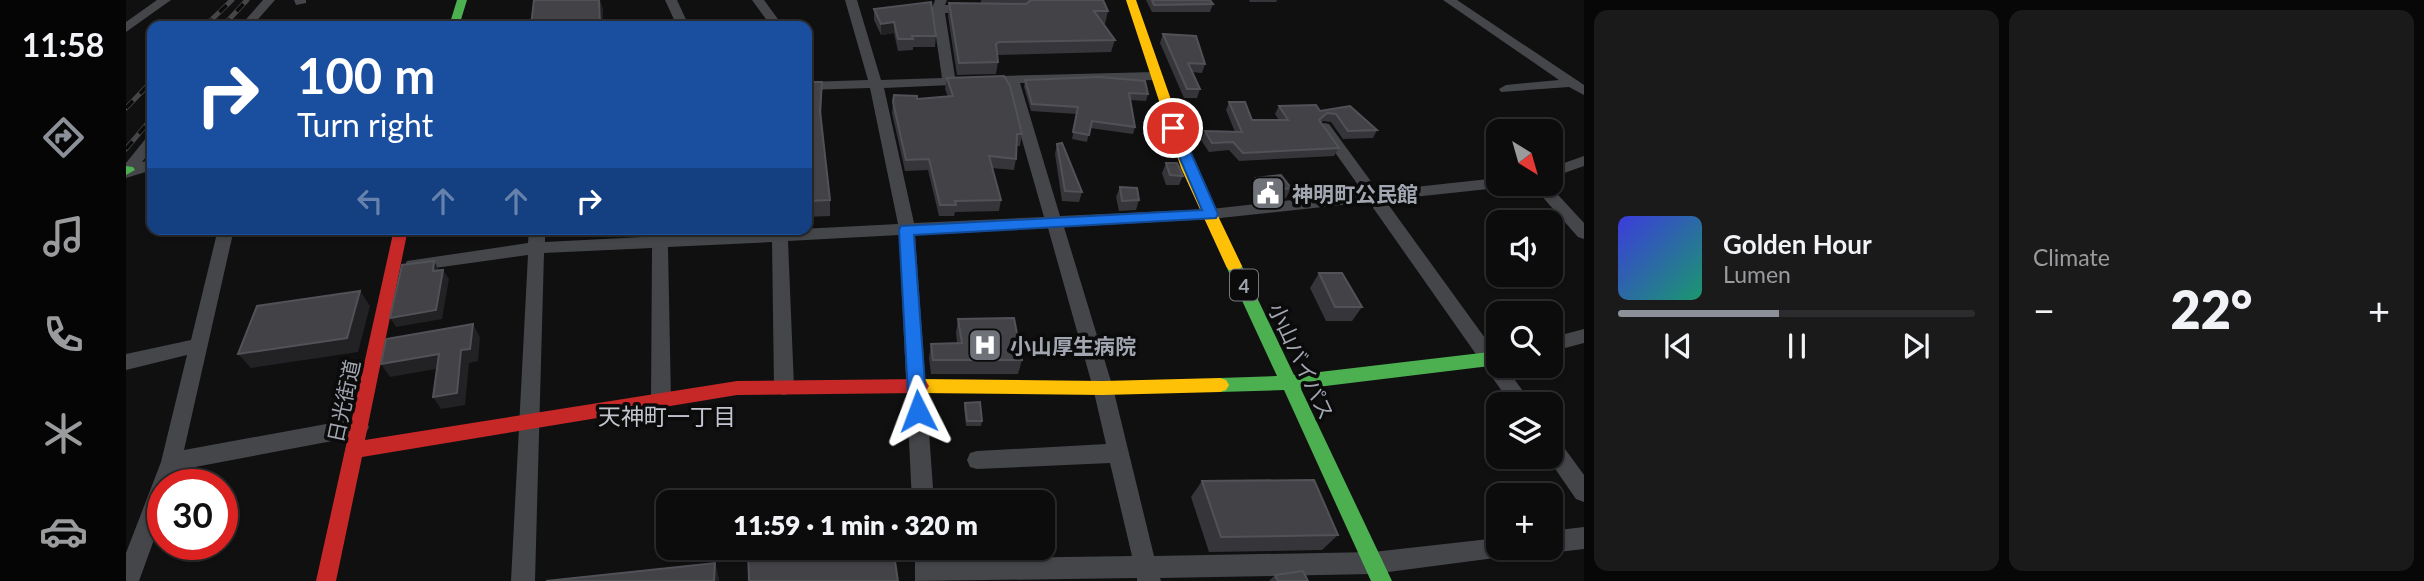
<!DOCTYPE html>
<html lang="en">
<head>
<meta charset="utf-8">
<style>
	:root { --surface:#0c0c0d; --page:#1a1a1b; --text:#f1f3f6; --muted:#9a9b9d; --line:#2c2c2e; --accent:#8c9099 }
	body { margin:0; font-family:Lato,"Noto Sans JP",sans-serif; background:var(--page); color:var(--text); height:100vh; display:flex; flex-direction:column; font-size:26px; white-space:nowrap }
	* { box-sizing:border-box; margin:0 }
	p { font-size:23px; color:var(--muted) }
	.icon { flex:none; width:38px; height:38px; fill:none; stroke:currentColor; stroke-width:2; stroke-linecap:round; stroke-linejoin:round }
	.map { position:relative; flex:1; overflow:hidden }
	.sheet { display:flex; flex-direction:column; gap:10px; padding:10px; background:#070707; width:840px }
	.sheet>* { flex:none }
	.hud { position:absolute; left:21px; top:21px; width:665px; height:214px; border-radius:14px; box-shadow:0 2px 5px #0004,0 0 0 2px var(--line); background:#1a4fa0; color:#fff; overflow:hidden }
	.needle { width:46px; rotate:143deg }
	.controls { position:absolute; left:1360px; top:119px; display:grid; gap:14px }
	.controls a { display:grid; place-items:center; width:77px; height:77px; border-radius:14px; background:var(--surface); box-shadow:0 2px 5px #0004,0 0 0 2px var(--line); font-size:35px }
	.speed { position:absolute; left:21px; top:469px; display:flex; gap:14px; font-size:35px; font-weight:700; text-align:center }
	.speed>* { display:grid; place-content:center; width:91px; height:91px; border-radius:50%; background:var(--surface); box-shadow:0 2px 5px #0004,0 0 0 2px var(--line); line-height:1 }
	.speed .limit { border:10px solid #d22; background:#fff; color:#111 }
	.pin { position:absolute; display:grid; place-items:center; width:60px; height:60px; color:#fff; margin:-30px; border:4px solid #fff; border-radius:50%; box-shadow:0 2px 7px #0007 }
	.me { position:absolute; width:77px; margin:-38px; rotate:357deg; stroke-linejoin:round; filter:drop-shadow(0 0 5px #0008) }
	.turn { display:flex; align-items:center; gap:24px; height:147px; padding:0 35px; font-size:32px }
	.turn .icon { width:91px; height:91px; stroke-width:2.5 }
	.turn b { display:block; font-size:49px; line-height:60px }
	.lanes { display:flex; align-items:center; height:66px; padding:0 35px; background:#0003; justify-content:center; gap:35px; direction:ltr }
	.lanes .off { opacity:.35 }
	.big { font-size:52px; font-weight:800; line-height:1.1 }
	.sheet .widget { flex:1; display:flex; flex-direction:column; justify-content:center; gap:10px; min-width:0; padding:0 24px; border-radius:14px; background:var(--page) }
	.song { display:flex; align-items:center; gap:21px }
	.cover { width:84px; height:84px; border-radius:10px; background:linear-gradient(135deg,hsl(240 70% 55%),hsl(160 70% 35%)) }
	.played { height:7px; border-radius:4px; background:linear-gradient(90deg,var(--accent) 45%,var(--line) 45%) }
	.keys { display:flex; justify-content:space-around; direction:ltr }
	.heat { display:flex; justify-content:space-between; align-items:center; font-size:38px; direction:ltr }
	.sheet .tiles { flex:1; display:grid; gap:10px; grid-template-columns:repeat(2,1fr) }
	.trip { position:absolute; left:530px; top:490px; width:399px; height:70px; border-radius:14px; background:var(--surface); box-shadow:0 2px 5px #0004,0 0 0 2px var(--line); font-weight:800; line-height:70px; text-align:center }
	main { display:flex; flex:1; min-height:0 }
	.tab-bar { display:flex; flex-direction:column; width:126px; justify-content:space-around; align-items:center; background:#050505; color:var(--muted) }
	.tab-bar .icon { width:49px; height:49px }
	.tab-bar .active { color:var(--accent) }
	.tab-bar b { font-size:32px; color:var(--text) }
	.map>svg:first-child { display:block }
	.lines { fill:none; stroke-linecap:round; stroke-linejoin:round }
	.street { fill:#444649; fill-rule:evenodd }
	.fast { fill:#4caf50; fill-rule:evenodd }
	.slow { fill:#ffc107; fill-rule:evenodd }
	.jam { fill:#c62828; fill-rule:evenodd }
	.rail-casing { stroke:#444648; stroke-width:5 }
	.rail { stroke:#0b0b0c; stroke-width:3.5; stroke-dasharray:10; stroke-linecap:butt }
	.wall { fill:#36363a }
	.shaded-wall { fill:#222224 }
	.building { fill:#424247; stroke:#515257; stroke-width:2 }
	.route { fill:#1a73e8; stroke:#114b97; stroke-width:2 }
	.labels { text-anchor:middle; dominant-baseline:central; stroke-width:7; stroke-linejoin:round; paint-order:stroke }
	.shield { fill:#0b0b0c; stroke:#757880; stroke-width:2 }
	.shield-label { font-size:19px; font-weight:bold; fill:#a2a6b1 }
	.poi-label { font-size:21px; font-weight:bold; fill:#a2a6b1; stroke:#0b0b0c; text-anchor:start }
	.street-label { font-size:21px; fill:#a2a6b1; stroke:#0b0b0c }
	.neighbourhood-label { font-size:23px; fill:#c2c5cd; stroke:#0b0b0c }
</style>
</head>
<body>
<main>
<nav class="tab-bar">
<b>11:58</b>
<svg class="icon active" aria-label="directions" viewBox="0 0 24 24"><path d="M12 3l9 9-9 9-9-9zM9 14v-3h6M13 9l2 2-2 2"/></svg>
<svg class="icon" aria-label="music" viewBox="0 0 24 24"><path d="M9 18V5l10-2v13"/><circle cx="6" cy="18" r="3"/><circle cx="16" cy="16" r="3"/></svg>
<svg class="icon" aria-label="phone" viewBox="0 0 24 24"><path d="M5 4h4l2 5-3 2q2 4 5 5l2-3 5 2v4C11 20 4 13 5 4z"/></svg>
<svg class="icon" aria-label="climate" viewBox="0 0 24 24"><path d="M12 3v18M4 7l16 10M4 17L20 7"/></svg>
<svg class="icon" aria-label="car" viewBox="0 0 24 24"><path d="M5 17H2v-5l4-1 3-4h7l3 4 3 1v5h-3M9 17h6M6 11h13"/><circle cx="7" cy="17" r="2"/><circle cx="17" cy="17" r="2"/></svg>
</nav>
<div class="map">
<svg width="1458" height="581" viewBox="0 0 1458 581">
	<rect width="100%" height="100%" fill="#101011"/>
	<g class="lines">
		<path class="street" d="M31,0H45L0,32V22Z
			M137,0H149L126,26H114Z
			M168,0H180V3L170,5Z
			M539,0H551L563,26H551Z
			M626,0H638L657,26H645Z
			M719,0H731L755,80L816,78L806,9L809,0H821L819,5H845L851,9L845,13H819L829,77L849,78V84L758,88L788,223L918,217L880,84L868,80L875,76L1029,72L1036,76L1029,80L894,83L934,216L1085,209L1237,192L1191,127L1198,123L1203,124L1252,191L1372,178V184H1379L1372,188L1259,200L1372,356V366H1379L1406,404H1385L1243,202L1085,219L938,227L987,388L1028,556L1247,552L1372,538V548H1387L1384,556L1247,574L1034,578L1035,581H1011V578L789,581V548H811L812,559L1006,556L984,463L851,469L844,467L841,460L844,453L851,451L980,444L967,388L922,228L789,235L808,502H786L773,235L662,241L668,387L665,393L658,395L651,393L648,387L646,242L542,247L545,401L542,407L535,409L528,407L525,401L526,248L418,253L409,581H385L402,255L287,271L279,265L281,261L402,243L403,229H419V242L772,224L744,88L681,90V82L742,80Z
			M1317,0H1331L1458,85V95L1443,87L1375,92L1373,89L1380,85L1433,80Z
			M1371,126L1379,131H1372V135L1364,130Z
			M26,136V149L16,162L26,160V170L0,178V163L21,137Z
			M1458,156V166L1424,178V168Z
			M1405,184H1422L1458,223V239L1452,237Z
			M92,229H108L58,450L233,418L240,421L243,427L240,433L233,436L53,470L48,485H37V515L13,581H0V553L35,462L61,355L0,370V354L65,340Z
			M1458,329V343L1424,352V338Z
			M1424,435L1431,438L1458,475V502L1450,499L1421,457H1424Z
			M1458,527V549L1424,553L1416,550L1424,548V531Z"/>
		<path class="fast" d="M331,0H341L333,26H323Z
			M0,166L7,167L9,170L0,175Z
			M1108,260L1116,266L1168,375L1372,351V365L1175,389L1266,581H1245L1158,390L1094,392L1088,390L1085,385L1088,380L1094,378L1151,376L1100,266Z"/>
		<path class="slow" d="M1000,0H1010L1069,168L1116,266L1113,270H1103L1100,266L1055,168Z
			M1094,378L1100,380L1103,385L1100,390L1094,392L977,395L794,393L788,391L785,386L788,381L794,379L977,381Z"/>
		<path class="jam" d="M268,229H282L239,440L611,381L794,379L800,381L803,386L800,391L794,393L611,395L236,457L210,581H190Z"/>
		<g class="rail-casing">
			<path id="rail" d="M79,26L106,0
				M97,26L121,0
				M0,108L26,81
				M0,149L26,118"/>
		</g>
		<use href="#rail" class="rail"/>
	</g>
	<path class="wall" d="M855,0H977L982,11L979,24H977L989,40L985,52L871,55L872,62L870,74L831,75L822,16L823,3L899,4L898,3H855Z
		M1020,0H1084L1087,4L1084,12H1026Z
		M1123,0H1151L1150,2H1124Z
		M748,9L810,36L809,47H787V50L772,51L768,33L755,35L748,20Z
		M1037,34L1079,64L1076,73L1066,72L1074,89L1071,98H1058L1034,43Z
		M821,78L896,134L894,146H890V159L888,170L866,168L875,200L873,211L829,212L828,216H813L802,170L779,171L766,113L767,102L822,97L819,89Z
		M899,80L1022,94L1020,101L1004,100L1009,127L1007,134L964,128L961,142L946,139L951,114L905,111L898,87Z
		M681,82L696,97L695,119L704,200V216L681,217Z
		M1103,102L1126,120H1153L1149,114L1153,106L1194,111L1224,106L1251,130L1247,138L1217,139L1205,122L1197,121L1195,123L1213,148L1208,156L1113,161L1103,150L1083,152L1075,140L1079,131L1109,132L1100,110Z
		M931,144L956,192L953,202L936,201L929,154Z
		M1040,163L1057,176L1053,185H1040L1036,173Z
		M1130,178L1165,188L1160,198L1134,200L1125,188Z
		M994,187L1013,200L1010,210L993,211L990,197Z
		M1193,273L1236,307L1226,321H1200L1184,288Z
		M832,319L896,360L892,374H805L803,358L805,344L831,343L830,333Z
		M839,403L856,421L855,426H840L838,407Z
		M1076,481L1212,535L1196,550L1083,552L1065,497Z
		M1149,575L1182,581H1143Z"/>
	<path class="shaded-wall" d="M473,0H474L477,9V26H461Z
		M768,22V33L755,35V24Z
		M696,82V97L695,126L694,111Z
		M308,261L313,270L307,271Z
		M317,270L323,279L316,319L270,327L264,318Z
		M234,291L244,306L232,352L125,368L112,354Z
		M347,324L354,337L352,361L343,363L339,405L315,409L307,397L335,350Z
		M313,354L321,367L264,377L255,364Z
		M589,563L593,578V581H588Z"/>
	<path class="building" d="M408,0H473L474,25L461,26H405Z
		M905,0H977L982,11H968L989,40L873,42L870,44L872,62L833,63L823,3L900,4Z
		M1026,0H1084L1087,4L1028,5Z
		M805,2L810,36H786L787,39H772L768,22L755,24L748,9Z
		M1037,34L1070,36L1079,64L1062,63L1074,89H1061Z
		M878,76L884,86L896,134H891L890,159L863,156L875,200L829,201L830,205H814L803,159L780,160L767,102L768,95L791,96V99L827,96L821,78Z
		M974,77L1019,81L1022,94L1003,93L1009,127L966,121L963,135L947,132L952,107L906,104L899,80Z
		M681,82H696L694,111L704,200L681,201Z
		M1103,102H1119L1126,120H1162L1153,106L1190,105L1194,111L1224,106L1251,130L1222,131L1210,114L1201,113L1193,120L1213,148L1117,153L1107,142L1086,143L1079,131L1116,132Z
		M936,143L956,192L939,191L931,144Z
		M1040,163H1051L1057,176L1044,175Z
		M1155,175L1165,188L1139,191L1130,178Z
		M994,187L1011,188L1013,200L996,201Z
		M308,261L307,271L317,270L310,310L264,318L276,265Z
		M1193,273H1216L1236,307H1209Z
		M234,291L221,338L112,354L131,306Z
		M888,318L896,360H807L805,344L836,343L832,319Z
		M347,324L344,349L335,350L331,393L307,397L313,354L255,364L260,339Z
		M854,402L856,421H841L839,403Z
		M1188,480L1212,535L1095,537L1076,481Z
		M622,548H767L772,581H623Z
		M589,563L588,581H420Z
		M1177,571L1182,581H1152L1149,575Z"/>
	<path class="route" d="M1047,124L1054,128L1092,214L1090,218L788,235L801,411L798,417L792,419L785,417L783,411L773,230L775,226L1076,210L1041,128Z"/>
	<defs>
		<g id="civic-square" transform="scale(1.75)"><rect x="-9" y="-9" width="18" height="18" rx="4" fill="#6f7279" stroke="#0b0b0c"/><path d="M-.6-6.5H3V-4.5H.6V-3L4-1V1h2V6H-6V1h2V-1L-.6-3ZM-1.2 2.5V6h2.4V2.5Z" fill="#fff"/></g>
		<g id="hospital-square" transform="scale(1.75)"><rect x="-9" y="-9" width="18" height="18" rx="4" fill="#6f7279" stroke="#0b0b0c"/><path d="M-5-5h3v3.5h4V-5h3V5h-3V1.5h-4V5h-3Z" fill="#fff"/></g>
	</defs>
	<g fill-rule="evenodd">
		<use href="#civic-square" x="1142" y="193"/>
		<use href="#hospital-square" x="859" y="345"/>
	</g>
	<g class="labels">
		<rect class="shield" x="1104" y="269.5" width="28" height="31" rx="5"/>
		<g class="shield-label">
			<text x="1118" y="285">4</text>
		</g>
		<g class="poi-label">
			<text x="1166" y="193">神明町公民館</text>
			<text x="884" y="345">小山厚生病院</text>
		</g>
		<g class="street-label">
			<text transform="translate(1176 361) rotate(65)">小山バイパス</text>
			<text transform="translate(217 401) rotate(-78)">日光街道</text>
		</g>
		<g class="neighbourhood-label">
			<text x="541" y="416">天神町一丁目</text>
		</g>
	</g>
</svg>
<div class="controls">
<a><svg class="needle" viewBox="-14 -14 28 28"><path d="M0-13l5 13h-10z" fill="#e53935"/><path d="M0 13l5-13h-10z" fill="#9a9b9d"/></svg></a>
<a><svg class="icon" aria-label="sound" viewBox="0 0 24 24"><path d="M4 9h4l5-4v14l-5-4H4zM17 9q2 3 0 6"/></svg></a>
<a><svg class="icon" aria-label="search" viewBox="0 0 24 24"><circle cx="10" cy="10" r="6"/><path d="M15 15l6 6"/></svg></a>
<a><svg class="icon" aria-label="layers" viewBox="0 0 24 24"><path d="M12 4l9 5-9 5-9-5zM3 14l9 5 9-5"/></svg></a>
<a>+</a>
</div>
<div class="speed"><div class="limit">30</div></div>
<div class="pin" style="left:1047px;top:128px;background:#d93025"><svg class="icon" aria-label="arrive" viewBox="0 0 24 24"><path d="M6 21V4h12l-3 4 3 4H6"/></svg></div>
<svg class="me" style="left:792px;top:411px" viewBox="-20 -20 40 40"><path d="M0-17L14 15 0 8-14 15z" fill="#1a73e8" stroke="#fff" stroke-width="4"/></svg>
<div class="trip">11:59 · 1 min · 320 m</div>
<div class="hud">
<div class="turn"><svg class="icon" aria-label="right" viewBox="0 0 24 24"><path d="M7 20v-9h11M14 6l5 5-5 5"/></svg><div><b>100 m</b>Turn right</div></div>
<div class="lanes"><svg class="icon off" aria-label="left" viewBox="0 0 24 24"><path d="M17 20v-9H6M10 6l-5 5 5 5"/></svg><svg class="icon off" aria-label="ahead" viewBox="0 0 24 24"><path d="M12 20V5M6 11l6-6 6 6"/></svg><svg class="icon off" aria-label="ahead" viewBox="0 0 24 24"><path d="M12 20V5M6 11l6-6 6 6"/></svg><svg class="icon" aria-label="right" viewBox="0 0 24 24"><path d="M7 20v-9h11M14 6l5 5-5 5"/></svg></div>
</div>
</div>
<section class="sheet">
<div class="tiles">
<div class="widget">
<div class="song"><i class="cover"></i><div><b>Golden Hour</b><p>Lumen</p></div></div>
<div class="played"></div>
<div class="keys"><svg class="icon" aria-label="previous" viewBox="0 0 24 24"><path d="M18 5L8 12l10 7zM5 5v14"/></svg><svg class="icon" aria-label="pause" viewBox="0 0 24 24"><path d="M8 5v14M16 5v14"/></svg><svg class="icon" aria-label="next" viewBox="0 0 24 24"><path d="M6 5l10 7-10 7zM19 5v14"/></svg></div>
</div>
<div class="widget"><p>Climate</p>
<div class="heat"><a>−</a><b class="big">22°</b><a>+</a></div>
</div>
</div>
</section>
</main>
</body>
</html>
